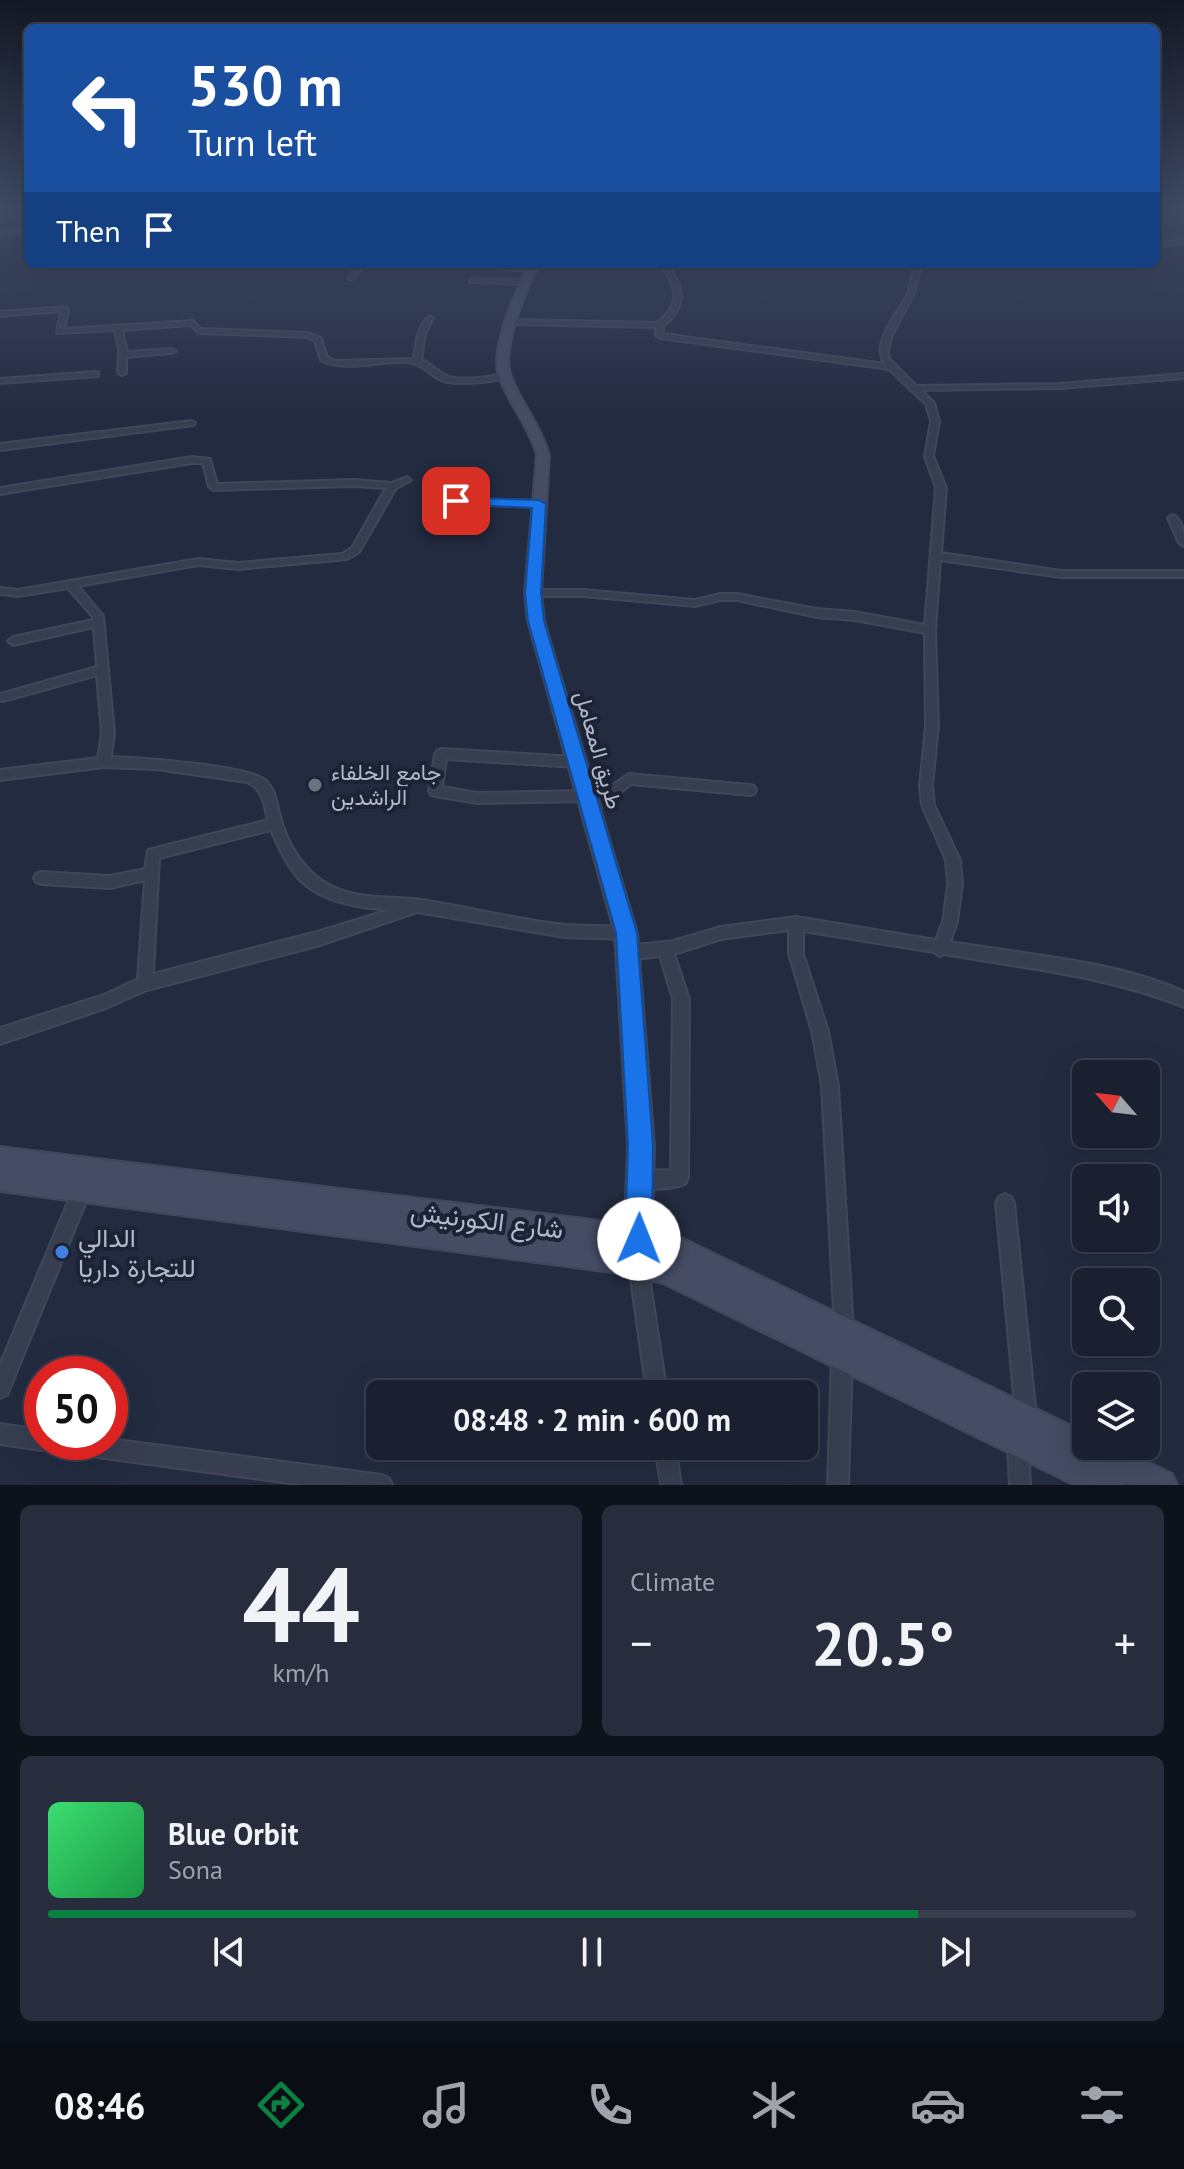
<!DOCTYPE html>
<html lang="en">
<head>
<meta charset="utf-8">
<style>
	:root { --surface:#1a2030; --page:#272d3c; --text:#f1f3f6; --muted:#9fa3ab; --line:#383e4c; --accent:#0b8043 }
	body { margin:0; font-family:"PT Sans",Vazirmatn,sans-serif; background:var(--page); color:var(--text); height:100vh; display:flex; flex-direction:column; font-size:30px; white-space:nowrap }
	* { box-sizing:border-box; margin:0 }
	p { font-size:26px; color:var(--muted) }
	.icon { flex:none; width:44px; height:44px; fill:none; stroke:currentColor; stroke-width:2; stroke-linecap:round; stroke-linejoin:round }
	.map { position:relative; height:1485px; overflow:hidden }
	.sheet { display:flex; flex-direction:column; gap:20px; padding:20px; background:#0e121a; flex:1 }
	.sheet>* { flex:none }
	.top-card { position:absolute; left:24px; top:24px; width:1136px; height:244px; border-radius:12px; box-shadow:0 8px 32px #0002,0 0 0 2px var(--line); background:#1a4fa0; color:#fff; overflow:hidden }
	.needle { width:52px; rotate:298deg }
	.fabs { position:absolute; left:1072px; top:1060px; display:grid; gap:16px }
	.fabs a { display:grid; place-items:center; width:88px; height:88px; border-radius:12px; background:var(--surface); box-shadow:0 8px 32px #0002,0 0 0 2px var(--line); font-size:40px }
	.speed { position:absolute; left:24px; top:1356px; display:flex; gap:16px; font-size:40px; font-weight:700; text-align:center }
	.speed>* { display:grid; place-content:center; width:104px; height:104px; border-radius:50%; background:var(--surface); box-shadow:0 8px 32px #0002,0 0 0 2px var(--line); line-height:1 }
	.speed .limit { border:12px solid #d22; background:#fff; color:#111 }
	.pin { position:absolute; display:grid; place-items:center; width:68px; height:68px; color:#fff; margin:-34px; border-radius:16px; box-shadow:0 4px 12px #0006 }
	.me { position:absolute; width:88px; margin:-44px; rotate:1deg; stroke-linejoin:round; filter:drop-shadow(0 0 6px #0008) }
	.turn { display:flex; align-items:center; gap:28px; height:168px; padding:0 32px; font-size:36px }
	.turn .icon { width:104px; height:104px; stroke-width:2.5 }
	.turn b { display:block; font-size:56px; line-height:68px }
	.then { display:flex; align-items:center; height:76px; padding:0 32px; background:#0003; gap:16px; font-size:30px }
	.big { font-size:60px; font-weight:700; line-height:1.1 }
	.sheet .widget { flex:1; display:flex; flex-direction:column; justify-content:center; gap:12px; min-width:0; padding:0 28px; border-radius:12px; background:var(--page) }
	.sheet .dial { align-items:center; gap:0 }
	.dial b { font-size:104px; line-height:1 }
	.song { display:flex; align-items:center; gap:24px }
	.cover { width:96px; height:96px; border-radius:12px; background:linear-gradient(135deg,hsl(140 70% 55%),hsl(140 70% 35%)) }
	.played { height:8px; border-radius:4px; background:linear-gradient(90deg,var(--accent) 80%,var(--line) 80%) }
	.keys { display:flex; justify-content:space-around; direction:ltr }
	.heat { display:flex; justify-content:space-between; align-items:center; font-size:44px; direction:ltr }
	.sheet .tiles { flex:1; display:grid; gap:20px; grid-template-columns:1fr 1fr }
	.widget:last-child { grid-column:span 2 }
	.trip { position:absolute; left:366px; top:1380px; width:452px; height:80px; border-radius:12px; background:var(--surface); box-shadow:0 8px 32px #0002,0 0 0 2px var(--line); font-weight:700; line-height:80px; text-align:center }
	.dock { display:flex; height:128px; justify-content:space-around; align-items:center; background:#0a0d13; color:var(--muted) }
	.dock .icon { width:56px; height:56px }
	.dock .active { color:var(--accent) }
	.dock b { font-size:36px; color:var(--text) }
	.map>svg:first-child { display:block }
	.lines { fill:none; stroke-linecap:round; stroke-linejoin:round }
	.street-casing { stroke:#404759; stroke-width:4 }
	.secondary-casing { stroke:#404759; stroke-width:4 }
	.street { fill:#373e50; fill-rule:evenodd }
	.secondary { fill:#454c63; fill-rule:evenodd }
	.route { fill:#1a73e8; stroke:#114b97; stroke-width:2 }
	.worship-dot { fill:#6b7280; stroke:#1c2335; stroke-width:3 }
	.shop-dot { fill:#3f7fe0; stroke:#1c2335; stroke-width:3 }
	.labels { text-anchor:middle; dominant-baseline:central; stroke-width:8; stroke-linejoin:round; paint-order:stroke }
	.street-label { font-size:22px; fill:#b3b9cb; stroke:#1c2335 }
	.poi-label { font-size:22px; fill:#b3b9cb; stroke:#1c2335; text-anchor:start }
	.near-street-label { font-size:26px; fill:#b3b9cb; stroke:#1c2335 }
	.near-poi-label { font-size:26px; fill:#b3b9cb; stroke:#1c2335; text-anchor:start }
</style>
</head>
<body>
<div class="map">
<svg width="1184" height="1485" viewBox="0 0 1184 1485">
	<rect width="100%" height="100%" fill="#232b40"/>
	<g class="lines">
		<g class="street-casing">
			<path id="street" d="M28,230V234L0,236V232Z
				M1184,240V244L1156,247V243Z
				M359,264H365L353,279H349L348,278Z
				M457,264L530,267L533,269L530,271L460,266Z
				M659,264H665C685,286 688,306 663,326V334L885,364C870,343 898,314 907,295C911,285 912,274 915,264H921L914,293L891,337L888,351L889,359L916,386L1060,384L1184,374V378L1060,388L921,390L934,403L939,421L933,456L946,488L941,553L1061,571H1184V577H1061L940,560L935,630L938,726L932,786L934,805L960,860L962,884L957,922L950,942C1023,954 1118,961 1184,992V1007C1108,976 1025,968 944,954L940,956L934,952L803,931V954L828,1031L838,1086L853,1330L851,1337L844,1339L837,1337L835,1330L822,1086L812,1031L789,954V930L721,939L674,954L689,999L688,1178L685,1184C671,1189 648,1191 634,1186L631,1180L634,1174L640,1171L671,1170L673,999L660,956L628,960L623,958L621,953L623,948L628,946L673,941L721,927L796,917L936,940L943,922L948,884L946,860L922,805L920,786L926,726L925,633L855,620L817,617L737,600H720L695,606L583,596H533L528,593L533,590H583L695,600L720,594H737L817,609L855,612L925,625L936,488L925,456L931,421L926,404L889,369L660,338L656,336V327L512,324L508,322L512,320L657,323C683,303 676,285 659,264Z
				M472,279L524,280L527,282L524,284L470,282V280Z
				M65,307L68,309L64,329L193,321L201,329L308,333L321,338L327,357L334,361L414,359C416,343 417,327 429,316L433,318L425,334L421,360C430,363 436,370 444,375C458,382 490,377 505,374L509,376C497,382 454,386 441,380C429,374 423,364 408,362C382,360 345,373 321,360L315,341L307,337L199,333L191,325L122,330L127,352L172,349L176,351L172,353L126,357V373L122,375L118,373L119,350L115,330L57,333L61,311L0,316V312Z
				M95,372H98V376L0,383V379Z
				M191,421L195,423L194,425L0,450V444Z
				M192,457L210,459L217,484L353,480L391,483L407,477L411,480L396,488L359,552L347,559L238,569L198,565L78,586L103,616L114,733L111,757C137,758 251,765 266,781C276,791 277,807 281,820C288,846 306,874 331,886C359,900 391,896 421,900C469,907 517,920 565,925C585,926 606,926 626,927L631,928L633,933L631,938L626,939L564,937L417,912L317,946L147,990L106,1008L0,1044V1028L104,995L138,979L145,880L110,888L41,884L36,882L34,878L36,874L41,872L110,876L145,869L148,850L268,820C264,804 263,789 247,782L156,769L104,767L0,780V770L98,758L102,733L97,675L3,701L0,700V694L97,667L94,627L13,645L8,641L13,637L93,620V617L68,588L18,596L0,594V588L18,590L198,559L238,563L342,554L352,548L386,488L353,486L213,490L209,487L203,463H192L0,494V488ZM271,830C279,847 287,866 300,880C323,903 358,907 389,910L317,932L153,974L159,858Z
				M439,498L539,501L544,504L539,507L436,503L434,501Z
				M1173,515C1184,521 1184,535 1184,546L1179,543L1168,518Z
				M441,749L576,757L580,759L582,762L580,765L576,767L446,759L442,787L478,793L586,791L590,792L592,796L590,800L586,801L478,803L435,796L431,795L429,791L435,754L437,751Z
				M629,774L750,785L754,786L756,790L754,794L750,795L631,784L595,813L590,814L585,813L584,809L585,805Z
				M82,1180L88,1183L91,1189L7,1395L0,1398V1365L76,1183Z
				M1005,1194L1011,1197L1014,1203L1036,1416L1033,1423L1026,1426L1019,1423L1016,1416L996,1203L999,1197Z
				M638,1255L644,1258L647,1264L667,1394H647L629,1264L632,1258Z
				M842,1346L849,1349L852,1356L848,1485H828L832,1356L835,1349Z
				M0,1424L42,1430V1442H110V1439L382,1475L389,1478L392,1485H305L60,1452L53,1449L51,1444L49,1447L42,1450L0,1444Z
				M1018,1434L1025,1437L1028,1444L1030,1485H1010L1008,1444L1011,1437Z
				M655,1446H675L681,1485H661Z"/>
		</g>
		<g class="secondary-casing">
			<path id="secondary" d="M529,264H539C526,290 500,348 511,377C522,405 541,426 549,455L541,593L544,621L637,933L654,1146L652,1229L679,1237L1086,1433V1446H1114L1172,1474L1177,1485L1123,1483L1124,1485H1075L663,1283L619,1273L0,1191V1147L625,1224L628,1146L615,933L528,621L525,593L537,455C529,426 509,404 499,376C490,349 517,289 529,264Z"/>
		</g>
		<use href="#street" class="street"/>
		<use href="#secondary" class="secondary"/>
	</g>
	<linearGradient id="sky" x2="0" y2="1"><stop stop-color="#131823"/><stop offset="0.5" stop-color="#3f4a64"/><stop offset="1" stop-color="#3f4a64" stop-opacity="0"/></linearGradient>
	<rect width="1184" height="419" fill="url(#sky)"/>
	<path class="route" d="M456,497L539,500L546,504L541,593L544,621L637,933L653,1146L652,1239L648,1249L639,1253L629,1249L625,1239L628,1146L616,933L528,621L525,593L532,508L451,504L449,501Z"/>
	<circle class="worship-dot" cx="315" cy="785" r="8"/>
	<circle class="shop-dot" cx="62" cy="1252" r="8"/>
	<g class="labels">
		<g class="street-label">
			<text transform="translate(599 750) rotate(74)">طريق المعامل</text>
		</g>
		<g class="poi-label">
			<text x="331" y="772">جامع الخلفاء<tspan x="331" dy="25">الراشدين</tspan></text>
		</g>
		<g class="near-street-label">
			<text transform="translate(487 1220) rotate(7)">شارع الكورنيش</text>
		</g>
		<g class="near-poi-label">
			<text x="78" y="1237">الدالي<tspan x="78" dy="30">للتجارة داريا</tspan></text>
		</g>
	</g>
</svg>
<div class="fabs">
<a><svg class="needle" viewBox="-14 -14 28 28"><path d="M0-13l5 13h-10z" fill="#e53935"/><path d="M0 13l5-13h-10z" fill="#9fa3ab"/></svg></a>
<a><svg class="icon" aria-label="sound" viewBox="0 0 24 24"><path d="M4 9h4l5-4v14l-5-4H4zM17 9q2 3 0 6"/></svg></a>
<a><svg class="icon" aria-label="search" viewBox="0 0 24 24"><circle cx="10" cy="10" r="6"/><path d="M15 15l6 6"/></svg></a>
<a><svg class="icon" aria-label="layers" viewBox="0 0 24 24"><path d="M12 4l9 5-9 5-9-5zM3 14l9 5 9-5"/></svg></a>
</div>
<div class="speed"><div class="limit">50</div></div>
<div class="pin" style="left:456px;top:501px;background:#d93025"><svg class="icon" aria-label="arrive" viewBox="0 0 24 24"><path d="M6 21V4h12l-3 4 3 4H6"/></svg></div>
<svg class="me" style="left:639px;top:1239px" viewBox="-20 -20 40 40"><circle r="19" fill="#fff"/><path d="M0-13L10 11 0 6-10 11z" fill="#1a73e8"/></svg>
<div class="trip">08:48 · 2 min · 600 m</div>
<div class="top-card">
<div class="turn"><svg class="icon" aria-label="left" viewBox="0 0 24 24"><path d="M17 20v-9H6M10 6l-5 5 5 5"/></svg><div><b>530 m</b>Turn left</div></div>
<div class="then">Then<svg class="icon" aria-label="arrive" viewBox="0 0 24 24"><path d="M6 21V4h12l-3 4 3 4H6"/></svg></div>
</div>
</div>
<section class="sheet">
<div class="tiles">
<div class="widget dial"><b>44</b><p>km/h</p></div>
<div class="widget"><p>Climate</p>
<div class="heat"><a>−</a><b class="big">20.5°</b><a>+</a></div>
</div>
<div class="widget">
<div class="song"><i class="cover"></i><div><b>Blue Orbit</b><p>Sona</p></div></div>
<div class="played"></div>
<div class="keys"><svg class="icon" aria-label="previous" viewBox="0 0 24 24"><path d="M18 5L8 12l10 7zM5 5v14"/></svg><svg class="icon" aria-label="pause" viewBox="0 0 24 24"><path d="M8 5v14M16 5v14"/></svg><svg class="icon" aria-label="next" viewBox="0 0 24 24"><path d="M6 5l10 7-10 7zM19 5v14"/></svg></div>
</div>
</div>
</section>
<nav class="dock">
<b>08:46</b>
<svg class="icon active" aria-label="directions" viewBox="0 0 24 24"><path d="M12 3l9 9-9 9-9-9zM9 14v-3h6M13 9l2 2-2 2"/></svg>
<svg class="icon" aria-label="music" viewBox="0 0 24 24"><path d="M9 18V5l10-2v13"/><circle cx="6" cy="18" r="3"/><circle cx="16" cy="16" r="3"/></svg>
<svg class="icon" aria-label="phone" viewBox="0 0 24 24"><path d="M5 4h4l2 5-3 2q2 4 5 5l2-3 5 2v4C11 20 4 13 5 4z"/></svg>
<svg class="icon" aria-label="climate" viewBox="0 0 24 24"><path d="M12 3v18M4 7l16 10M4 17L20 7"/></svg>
<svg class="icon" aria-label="car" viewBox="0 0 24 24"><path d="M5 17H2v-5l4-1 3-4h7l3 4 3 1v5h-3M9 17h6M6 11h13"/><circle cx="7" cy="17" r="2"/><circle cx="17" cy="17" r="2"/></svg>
<svg class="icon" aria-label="filters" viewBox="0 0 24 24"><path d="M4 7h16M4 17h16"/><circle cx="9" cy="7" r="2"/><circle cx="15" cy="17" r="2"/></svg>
</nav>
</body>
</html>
